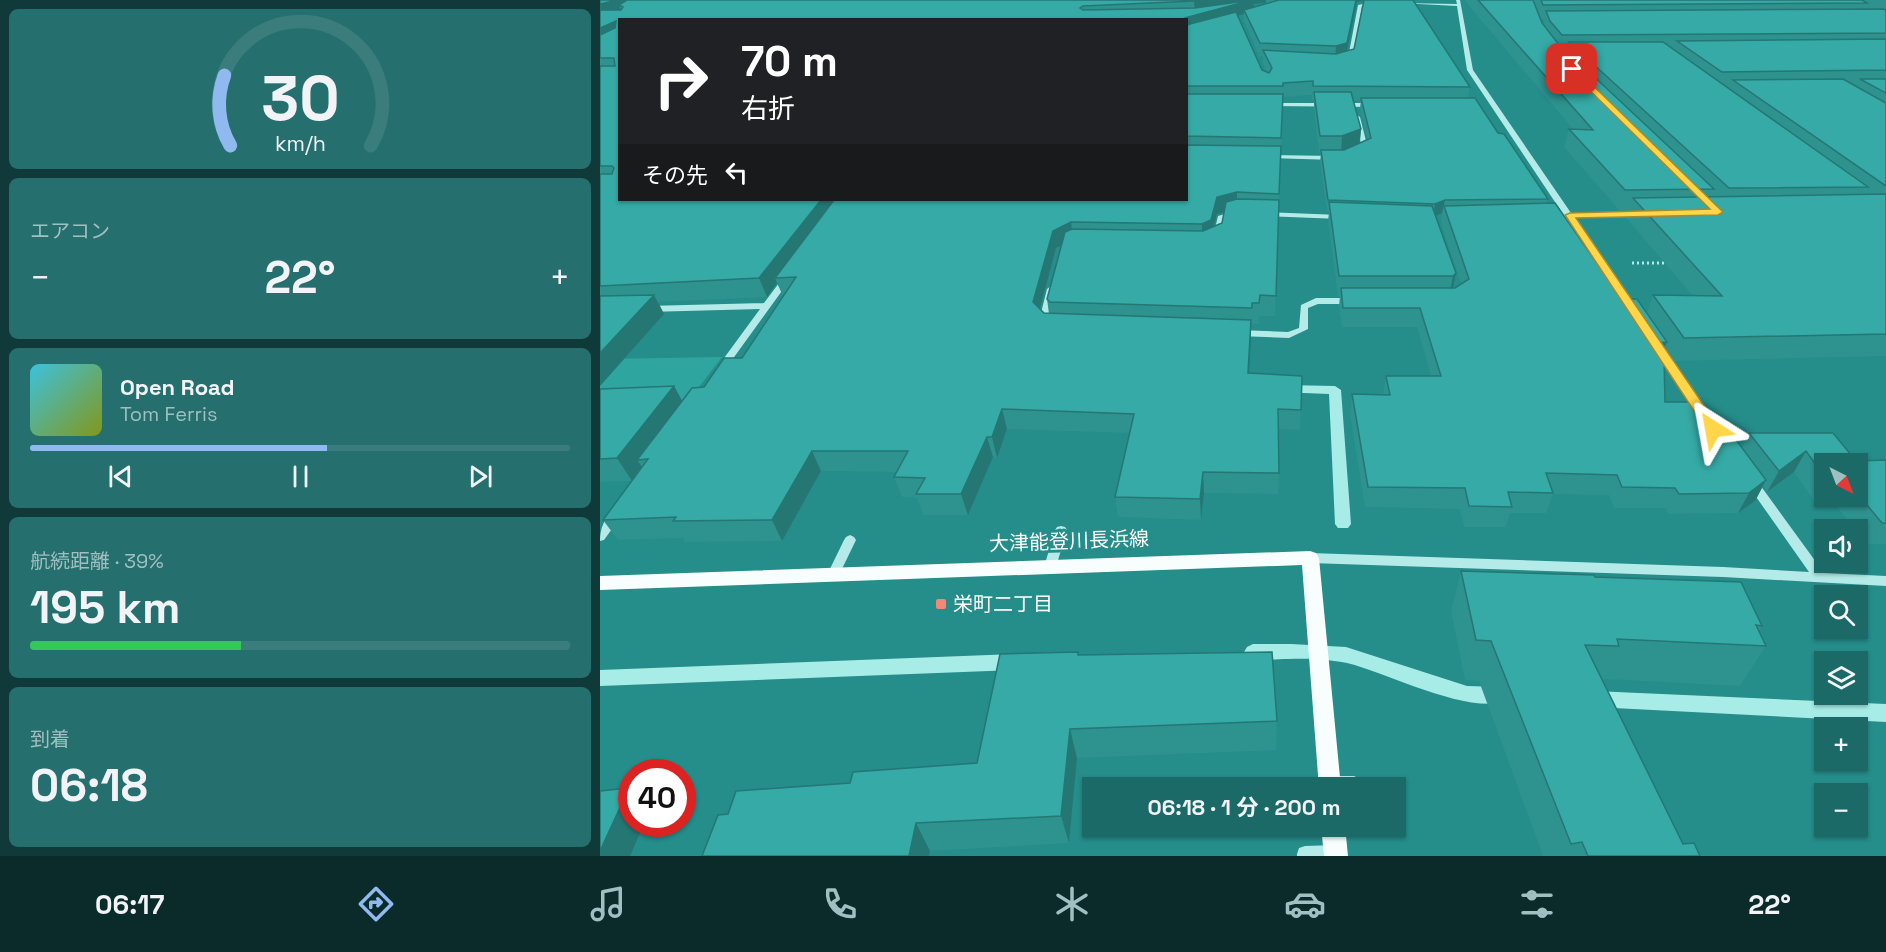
<!DOCTYPE html>
<html lang="ja">
<head>
<meta charset="utf-8">
<style>
	:root { --surface:#1c6a68; --page:#256f6e; --text:#f1f3f6; --muted:#a0bfc0; --line:#3a7d7c; --accent:#90b9f0 }
	body { margin:0; font-family:"Space Grotesk","Noto Sans JP",sans-serif; background:var(--page); color:var(--text); height:100vh; display:flex; flex-direction:column; font-size:22px; white-space:nowrap }
	* { box-sizing:border-box; margin:0 }
	p { font-size:20px; color:var(--muted) }
	.icon { flex:none; width:33px; height:33px; fill:none; stroke:currentColor; stroke-width:2; stroke-linecap:round; stroke-linejoin:round }
	.map { position:relative; flex:1; overflow:hidden }
	.sheet { display:flex; flex-direction:column; gap:9px; padding:9px; background:#0f3a39; width:600px }
	.sheet>* { flex:none }
	.banner { position:absolute; left:18px; top:18px; width:570px; height:183px; border-radius:0px; box-shadow:0 2px 4px #0004; background:#202124; color:#fff; overflow:hidden }
	.needle { width:39px; rotate:138deg }
	.controls { position:absolute; left:1214px; top:453px; display:grid; gap:12px }
	.controls a { display:grid; place-items:center; width:54px; height:54px; border-radius:0px; background:var(--surface); box-shadow:0 2px 4px #0004; font-size:30px }
	.speed { position:absolute; left:18px; top:759px; display:flex; gap:12px; font-size:30px; font-weight:700; text-align:center }
	.speed>* { display:grid; place-content:center; width:78px; height:78px; border-radius:50%; background:var(--surface); box-shadow:0 2px 4px #0004; line-height:1 }
	.speed .limit { border:9px solid #d22; background:#fff; color:#111 }
	.pin { position:absolute; display:grid; place-items:center; width:51px; height:51px; color:#fff; margin:-26px; border-radius:12px; box-shadow:0 3px 9px #0006 }
	.me { position:absolute; width:66px; margin:-33px; rotate:326deg; stroke-linejoin:round; filter:drop-shadow(0 0 4px #0008) }
	.turn { display:flex; align-items:center; gap:21px; height:126px; padding:0 24px; font-size:27px }
	.turn .icon { width:78px; height:78px; stroke-width:2.5 }
	.turn b { display:block; font-size:42px; line-height:51px }
	.then { display:flex; align-items:center; height:57px; padding:0 24px; background:#0003; gap:12px; font-size:22px }
	.big { font-size:45px; font-weight:700; line-height:1.1 }
	.sheet .tile { flex:1; display:flex; flex-direction:column; justify-content:center; gap:9px; min-width:0; padding:0 21px; border-radius:9px; background:var(--page) }
	.sheet .dial { align-items:center; gap:0 }
	.dial svg { height:156px; overflow:visible; fill:none; stroke:var(--line); stroke-width:7; stroke-linecap:round; text-anchor:middle }
	.dial text { fill:var(--text); stroke:none }
	.song { display:flex; align-items:center; gap:18px }
	.cover { width:72px; height:72px; border-radius:9px; background:linear-gradient(135deg,hsl(190 70% 55%),hsl(70 70% 35%)) }
	.played { height:6px; border-radius:3px; background:linear-gradient(90deg,var(--accent) 55%,var(--line) 55%) }
	.keys { display:flex; justify-content:space-around; direction:ltr }
	.heat { display:flex; justify-content:space-between; align-items:center; font-size:33px; direction:ltr }
	.charge { height:9px; border-radius:4px; background:linear-gradient(90deg,#34c759 39%,var(--line) 0) }
	.trip { position:absolute; left:482px; top:777px; width:324px; height:60px; border-radius:0px; background:var(--surface); box-shadow:0 2px 4px #0004; font-weight:700; line-height:60px; text-align:center }
	.tabs { display:flex; height:96px; justify-content:space-around; align-items:center; background:#0b2a2a; color:var(--muted) }
	.tabs .icon { width:42px; height:42px }
	.tabs .selected { color:var(--accent) }
	.tabs b { font-size:27px; color:var(--text) }
	main { display:flex; flex:1; min-height:0 }
	.map>svg:first-child { display:block }
	.green { fill:#2fa5a0 }
	.lines { fill:none; stroke-linecap:round; stroke-linejoin:round }
	.stream { fill:#a8ece8; fill-rule:evenodd }
	.path { stroke:#b4ebe9; stroke-width:3; stroke-dasharray:2 3; stroke-linecap:butt }
	.minor { fill:#b4ebe9; fill-rule:evenodd }
	.major { fill:#f8fefe; fill-rule:evenodd }
	.wall { fill:#2e928f; fill-rule:evenodd }
	.shaded-wall { fill:#257774 }
	.building { fill:#35aaa6; stroke:#257774; stroke-width:1.5 }
	.route { fill:#ffd54a; stroke:#a68a30; stroke-width:1.5 }
	.poi-dot { fill:#f58778; stroke:#258d8a; stroke-width:2 }
	.labels { text-anchor:middle; dominant-baseline:central; stroke-width:6; stroke-linejoin:round; paint-order:stroke }
	.near-street-label { font-size:20px; fill:#fff; stroke:#258d8a }
	.near-poi-label { font-size:20px; fill:#fff; stroke:#258d8a; text-anchor:start }
</style>
</head>
<body>
<main>
<section class="sheet">
<div class="tile dial"><svg viewBox="0 0 100 80">
<path d="M14 69A42 42 0 1 1 86 69"/>
<path d="M14 69A42 42 0 0 1 11 33" stroke="#90b9f0"/>
<text x="50" y="56" font-size="32" font-weight="700">30</text>
<text x="50" y="72" font-size="11">km/h</text>
</svg></div>
<div class="tile"><p>エアコン</p>
<div class="heat"><a>−</a><b class="big">22°</b><a>+</a></div>
</div>
<div class="tile">
<div class="song"><i class="cover"></i><div><b>Open Road</b><p>Tom Ferris</p></div></div>
<div class="played"></div>
<div class="keys"><svg class="icon" aria-label="previous" viewBox="0 0 24 24"><path d="M18 5L8 12l10 7zM5 5v14"/></svg><svg class="icon" aria-label="pause" viewBox="0 0 24 24"><path d="M8 5v14M16 5v14"/></svg><svg class="icon" aria-label="next" viewBox="0 0 24 24"><path d="M6 5l10 7-10 7zM19 5v14"/></svg></div>
</div>
<div class="tile"><p>航続距離 · 39%</p><b class="big">195 km</b><div class="charge"></div></div>
<div class="tile"><p>到着</p><b class="big">06:18</b></div>
</section>
<div class="map">
<svg width="1286" height="856" viewBox="0 0 1286 856">
	<rect width="100%" height="100%" fill="#258d8a"/>
	<path class="green" d="M122,357L86,404L0,407V359Z"/>
	<g class="lines">
		<path class="stream" d="M684,385L735,386L741,390L751,524L748,528H738L735,524L729,394L679,392L678,389L679,386Z
			M653,644H691L746,647L867,686L900,687L907,689L909,695L907,701C868,715 788,673 747,663C729,659 706,658 688,659C675,659 659,662 647,657L644,652L647,647Z
			M415,654L421,657L424,662L421,667L415,670L0,686V670Z
			M994,691L1286,704V722L994,707L987,705L985,699L987,693Z"/>
		<path class="path" d="M1032,263H1069"/>
		<path class="minor" d="M856,0H860L873,70L971,213L1040,212L1044,214L1040,216L974,218L1037,311L1036,313H1030L966,218H951L947,216L951,214H963L867,70L857,6L799,3L857,4Z
			M777,1V3L762,6L753,59L745,61V59L748,58L758,5Z
			M668,103H772L775,105L772,107L666,106L665,105Z
			M757,115L760,117L768,149L760,153L757,151L762,148L754,117Z
			M669,155L734,156L737,158L734,160L667,158V156Z
			M636,211L640,213L639,215L624,219L621,237L614,239L613,237L618,216Z
			M663,212L740,215L744,217L740,219L666,216H663Z
			M185,275H191L192,277L124,371L121,372L116,369L160,309L47,312L43,309L47,306L164,303Z
			M451,286L455,289L448,321L451,325L447,328L444,327L439,321L447,289Z
			M716,298H753L757,301L753,304H718L708,308V329L689,338L638,336L633,333L638,330L688,332L699,328L701,305Z
			M1057,343L1060,344L1118,428L1119,430L1118,432H1110L1052,346Z
			M1151,477L1155,478L1224,573L1286,576V586L1123,577L710,563L706,561L704,558L706,555L710,553L1123,567L1209,572L1147,484L1145,481L1147,478Z
			M16,511L20,512L22,515L4,540L0,541C0,529 4,516 16,511Z
			M461,526L465,527L467,530L456,567L454,570L450,572L446,570L444,567L455,530L457,527Z
			M250,535L254,537L256,540L239,575L237,578L233,580L229,578L227,575L244,540L246,537Z
			M730,776H754L760,779L762,784L760,788H724L722,784L724,779Z
			M735,845L741,847L743,853L742,856H697V854L699,848L705,846Z"/>
		<path class="major" d="M710,551L716,553L719,558L741,788H719L702,565L0,590V576Z
			M721,826H745L748,856H724Z"/>
	</g>
	<path class="wall" d="M0,0H813L870,87L868,98L898,133L948,199L947,203L1022,299L1047,313L1053,295L1093,296L1026,218L1029,210H1019L964,147L969,129H973L864,0H1286V356L1075,361L1065,347L1062,354L1065,402L1104,420L1118,433L1142,448L1149,433L1256,461L1286,460V544H1268L1257,531V530H1256L1232,501H1214L1194,472L1167,492L1163,486L1155,501L1138,513L1069,514L1066,508H1014L1009,495L953,494L946,513H910L906,527H864L860,509L765,507L750,414L752,394H783L786,376H831L817,327H742L739,306L740,296H738L728,221L729,212H727L720,162L721,153H719L714,108V100H712V95L683,97L675,316H659V324H652L651,329L649,373L701,410L700,430L678,429L679,473L678,494L604,493L601,520L518,517L515,497L530,433L407,429L397,458L393,457L368,515H323L317,498L302,497L294,477L297,472L221,471L182,541L85,542L83,538L18,540L3,520L32,481L0,482V389L74,386L82,401L104,387L142,358L183,296L177,283L167,297L58,302L64,314L0,386ZM764,1L754,49L747,51L757,2ZM669,3L654,7V4ZM644,14V21L659,56H663V63L667,73L662,70L637,16ZM940,19H945L943,25ZM586,20V200H20ZM753,100H761L760,108L768,140L760,143L761,129ZM624,212L622,223L614,226L617,214ZM842,213L841,223L861,284L855,288H853L856,273L836,216ZM461,246L447,299L449,314L444,313L440,309L456,248ZM1224,464H1257V496H1224Z
		M861,571L995,577L1162,626L1159,631L1166,646L1140,686L1004,679L1003,681L1083,844L1100,856H943L879,681L865,680L851,611Z
		M478,652L479,655L677,721L676,750L477,758L469,843L330,851L128,814L250,783L377,763Z"/>
	<path class="shaded-wall" d="M13,0H36L19,5L21,10L14,14L0,17V4Z
		M603,0H666V3L654,4V11L644,10V14L586,30V20H584L585,18L595,13L594,1Z
		M756,0H769L757,2L746,56L735,59L736,46Z
		M16,21L20,29L0,43V28Z
		M761,129L759,147L741,154L742,136Z
		M637,192V209L617,214L611,237L602,242V224L617,197Z
		M221,200H240L175,278L177,283L167,297L159,278Z
		M845,200L842,213L833,217L835,204Z
		M471,222L473,240L456,248L437,320L433,302L453,231Z
		M856,273L852,293L849,296L853,276Z
		M54,295L64,314L0,386V353Z
		M651,320V339L648,393V373Z
		M1067,342L1059,361L1056,343Z
		M74,386L86,408L37,460L42,467L32,481L17,458Z
		M402,409L407,429L397,458L392,437Z
		M387,437L393,457L368,515L361,494Z
		M212,451L221,471L182,541L172,520Z
		M1206,451L1194,472L1167,492L1179,471Z
		M603,472L604,493L601,520L600,499Z
		M1166,480L1155,501L1138,513L1149,493Z
		M470,729L477,758L469,843L461,816Z
		M29,788L32,791V824H44L30,856H0V851Z
		M316,823L330,851L329,856H309Z"/>
	<path class="building" d="M0,0H13L9,2L0,4Z
		M27,0H603L594,1L483,6L480,8L483,10L595,8L652,0L585,18L584,20H20V200H221L159,278L0,286V174H12L14,168L12,166H0V66H15L14,58H0V35L15,28L16,21L0,28V10H21L23,7L19,5Z
		M679,0H756L747,43L736,46L660,43L644,10Z
		M764,0H813L870,87L713,86V81L683,83V86H586V25L636,12L662,70L669,73L672,68L663,50L736,54L754,49Z
		M878,0H933L942,23L956,41L1114,189L1025,190L969,129L993,130Z
		M941,0H1262L1267,3L943,5Z
		M1283,9L1286,10V33L962,35L950,21L946,11Z
		M1286,39V70L1122,72L1077,41Z
		M969,42H1063L1268,187L1129,188Z
		M1243,79L1286,103V186L1133,80Z
		M1260,79H1286V93Z
		M714,92H751L761,129L742,136H720Z
		M586,94H683L681,138L586,136Z
		M761,98H875L898,133L904,134L948,199L845,200L835,204L728,200L721,150H744L771,138Z
		M586,145L681,146L679,194L637,192L617,197L611,220L602,224L471,222L453,231L433,302L444,313L651,320L648,373L702,376L701,410L678,409L679,473L603,472L600,499L515,497L534,414L402,409L392,437H387L361,494H316L325,478L294,477L308,451H212L172,520L73,521L76,517L3,520L48,459L37,460L92,388L104,387L124,358H142L196,277L175,278L234,200H586Z
		M1286,194V334L1084,338L1053,295L1122,296L1033,198Z
		M637,199L679,200L676,296L660,295L659,303H652V308L450,302L447,299L465,232L472,229L603,231L622,223L626,202Z
		M729,202L832,206L856,273L853,276H739Z
		M955,203L1022,299H1037L1067,342L1056,343L1064,357L1065,402H1092L1104,420H1108L1118,433H1131L1166,480L1149,493L1079,494L1075,488L1022,487L1017,475L946,473L953,493L908,492L912,507L869,506L865,488L768,487L752,394L790,395L786,376H841L820,308H743L741,288H855L869,279L844,206Z
		M54,295L0,353V296Z
		M74,386L17,458L0,459V389Z
		M1149,433H1233L1256,461L1286,460V523H1282L1257,493V464H1224V476L1206,451L1179,471Z
		M861,571L994,575L995,577L1141,582L1162,626L1156,625L1166,646L1017,639L1019,646L985,645L1083,844L1094,843L1100,856H988L982,842L971,844L891,641L876,640Z
		M478,652V655L672,652L677,721L470,729L461,816L316,823L309,856H102L118,815L128,814L136,791L250,783L253,772L377,763L400,654Z
		M29,788L0,851V791Z"/>
	<path class="route" d="M970,68H975L1123,212L1118,215L976,218L1118,426L1120,429L1118,432H1108L965,215L970,213L1110,209L970,71Z"/>
	<rect class="poi-dot" x="335" y="598" width="12" height="12" rx="3"/>
	<g class="labels">
		<g class="near-street-label">
			<text transform="translate(469 541) rotate(-2)">大津能登川長浜線</text>
		</g>
		<g class="near-poi-label">
			<text x="353" y="604">栄町二丁目</text>
		</g>
	</g>
</svg>
<div class="controls">
<a><svg class="needle" viewBox="-14 -14 28 28"><path d="M0-13l5 13h-10z" fill="#e53935"/><path d="M0 13l5-13h-10z" fill="#a0bfc0"/></svg></a>
<a><svg class="icon" aria-label="sound" viewBox="0 0 24 24"><path d="M4 9h4l5-4v14l-5-4H4zM17 9q2 3 0 6"/></svg></a>
<a><svg class="icon" aria-label="search" viewBox="0 0 24 24"><circle cx="10" cy="10" r="6"/><path d="M15 15l6 6"/></svg></a>
<a><svg class="icon" aria-label="layers" viewBox="0 0 24 24"><path d="M12 4l9 5-9 5-9-5zM3 14l9 5 9-5"/></svg></a>
<a>+</a>
<a>−</a>
</div>
<div class="speed"><div class="limit">40</div></div>
<div class="pin" style="left:972px;top:69px;background:#d93025"><svg class="icon" aria-label="arrive" viewBox="0 0 24 24"><path d="M6 21V4h12l-3 4 3 4H6"/></svg></div>
<svg class="me" style="left:1113px;top:429px" viewBox="-20 -20 40 40"><path d="M0-17L14 15 0 8-14 15z" fill="#ffd54a" stroke="#fff" stroke-width="4"/></svg>
<div class="trip">06:18 · 1 分 · 200 m</div>
<div class="banner">
<div class="turn"><svg class="icon" aria-label="right" viewBox="0 0 24 24"><path d="M7 20v-9h11M14 6l5 5-5 5"/></svg><div><b>70 m</b>右折</div></div>
<div class="then">その先<svg class="icon" aria-label="left" viewBox="0 0 24 24"><path d="M17 20v-9H6M10 6l-5 5 5 5"/></svg></div>
</div>
</div>
</main>
<nav class="tabs">
<b>06:17</b>
<svg class="icon selected" aria-label="directions" viewBox="0 0 24 24"><path d="M12 3l9 9-9 9-9-9zM9 14v-3h6M13 9l2 2-2 2"/></svg>
<svg class="icon" aria-label="music" viewBox="0 0 24 24"><path d="M9 18V5l10-2v13"/><circle cx="6" cy="18" r="3"/><circle cx="16" cy="16" r="3"/></svg>
<svg class="icon" aria-label="phone" viewBox="0 0 24 24"><path d="M5 4h4l2 5-3 2q2 4 5 5l2-3 5 2v4C11 20 4 13 5 4z"/></svg>
<svg class="icon" aria-label="climate" viewBox="0 0 24 24"><path d="M12 3v18M4 7l16 10M4 17L20 7"/></svg>
<svg class="icon" aria-label="car" viewBox="0 0 24 24"><path d="M5 17H2v-5l4-1 3-4h7l3 4 3 1v5h-3M9 17h6M6 11h13"/><circle cx="7" cy="17" r="2"/><circle cx="17" cy="17" r="2"/></svg>
<svg class="icon" aria-label="filters" viewBox="0 0 24 24"><path d="M4 7h16M4 17h16"/><circle cx="9" cy="7" r="2"/><circle cx="15" cy="17" r="2"/></svg>
<b>22°</b>
</nav>
</body>
</html>
